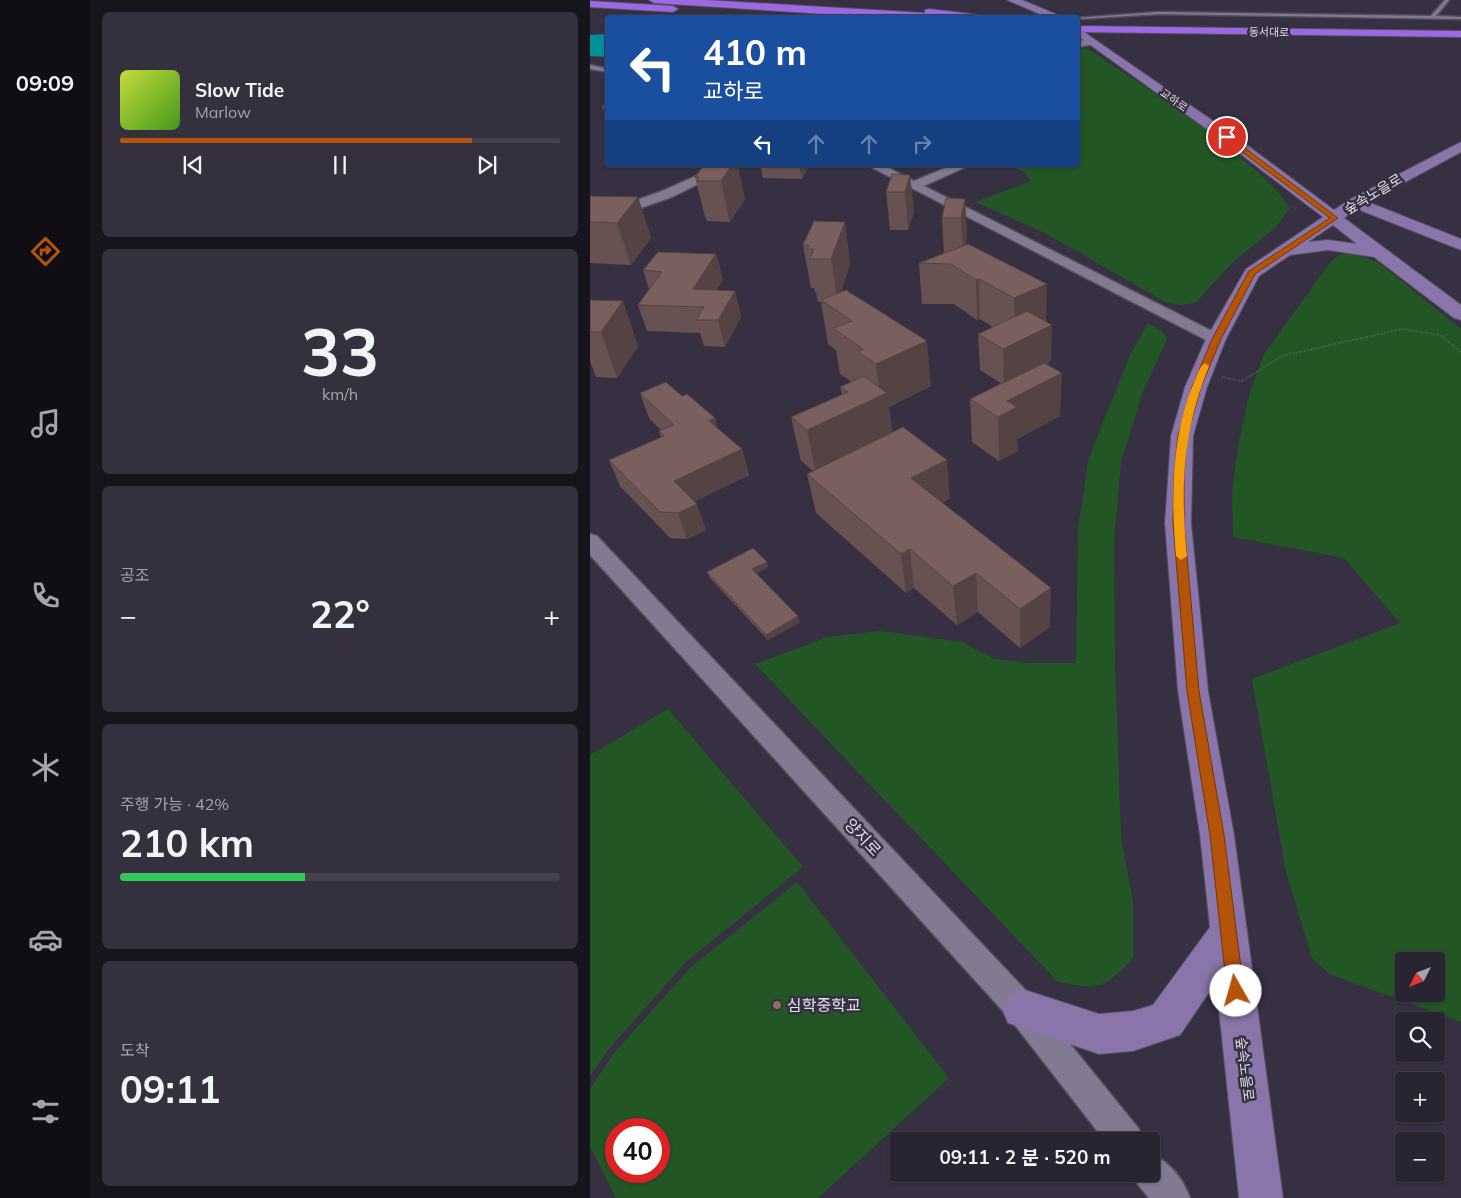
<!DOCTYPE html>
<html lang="ko">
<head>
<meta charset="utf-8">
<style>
	:root { --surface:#282432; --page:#34303e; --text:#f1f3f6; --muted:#a5a4ac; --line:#44414d; --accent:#b45309 }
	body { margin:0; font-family:Mulish,"Noto Sans KR",sans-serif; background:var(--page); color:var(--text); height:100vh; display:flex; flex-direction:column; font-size:19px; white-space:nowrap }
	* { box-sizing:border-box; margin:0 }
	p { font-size:16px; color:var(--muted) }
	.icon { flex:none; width:28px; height:28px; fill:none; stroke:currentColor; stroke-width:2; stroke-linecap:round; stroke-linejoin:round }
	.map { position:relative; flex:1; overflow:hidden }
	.drawer { display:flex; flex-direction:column; gap:12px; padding:12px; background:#16141c; width:500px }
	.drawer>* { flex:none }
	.guide { position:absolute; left:15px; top:15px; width:475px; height:152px; border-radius:5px; box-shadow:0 1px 4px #0004,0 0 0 1px var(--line); background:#1a4fa0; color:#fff; overflow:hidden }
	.needle { width:32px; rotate:228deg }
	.tools { position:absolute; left:805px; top:952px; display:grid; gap:10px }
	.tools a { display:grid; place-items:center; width:50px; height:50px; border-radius:5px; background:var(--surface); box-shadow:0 1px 4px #0004,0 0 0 1px var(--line); font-size:25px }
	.speed { position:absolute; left:15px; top:1118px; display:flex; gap:10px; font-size:25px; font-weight:700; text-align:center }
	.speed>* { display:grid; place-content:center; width:65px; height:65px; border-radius:50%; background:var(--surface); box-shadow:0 1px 4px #0004,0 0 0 1px var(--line); line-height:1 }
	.speed .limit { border:8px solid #d22; background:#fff; color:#111 }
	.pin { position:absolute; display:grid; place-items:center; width:42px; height:42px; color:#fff; margin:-21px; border:2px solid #fff; border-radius:50%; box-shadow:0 1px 5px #0007 }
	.me { position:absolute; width:55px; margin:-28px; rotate:353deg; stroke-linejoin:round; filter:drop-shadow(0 0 4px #0008) }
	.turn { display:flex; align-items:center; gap:18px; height:105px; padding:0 15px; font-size:22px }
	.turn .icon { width:65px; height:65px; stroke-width:2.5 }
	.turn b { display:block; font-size:35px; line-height:42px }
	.lanes { display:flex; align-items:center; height:48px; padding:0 15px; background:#0003; justify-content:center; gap:25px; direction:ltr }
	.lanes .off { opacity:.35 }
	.big { font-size:38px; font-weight:700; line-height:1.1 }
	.drawer .tile { flex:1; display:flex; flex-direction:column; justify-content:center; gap:8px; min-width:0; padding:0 18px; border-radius:8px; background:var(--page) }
	.drawer .dial { align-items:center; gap:0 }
	.dial b { font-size:65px; line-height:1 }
	.song { display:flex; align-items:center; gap:15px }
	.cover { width:60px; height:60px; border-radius:8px; background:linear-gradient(135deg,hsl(70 70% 55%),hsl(100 70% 35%)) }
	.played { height:5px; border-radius:2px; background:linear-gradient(90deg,var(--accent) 80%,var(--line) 80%) }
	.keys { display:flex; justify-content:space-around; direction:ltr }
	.heat { display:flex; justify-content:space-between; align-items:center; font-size:28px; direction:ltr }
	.charge { height:8px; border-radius:4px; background:linear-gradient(90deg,#34c759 42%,var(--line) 0) }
	.trip { position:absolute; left:300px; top:1132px; width:270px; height:50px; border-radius:5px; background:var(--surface); box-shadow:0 1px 4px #0004,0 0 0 1px var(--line); font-weight:700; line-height:50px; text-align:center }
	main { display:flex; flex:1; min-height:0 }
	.dock { display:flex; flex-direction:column; width:90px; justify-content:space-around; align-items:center; background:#100e14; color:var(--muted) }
	.dock .icon { width:35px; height:35px }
	.dock .current { color:var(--accent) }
	.dock b { font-size:22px; color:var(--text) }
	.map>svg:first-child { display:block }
	.green { fill:#225725; fill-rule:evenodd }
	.water { fill:#008f9c }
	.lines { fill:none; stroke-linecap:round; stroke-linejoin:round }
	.lane-casing { stroke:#554e5f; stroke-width:3 }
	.street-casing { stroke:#554e5f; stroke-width:3 }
	.secondary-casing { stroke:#554e5f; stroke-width:2 }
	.highway-casing { stroke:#554e5f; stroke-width:2 }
	.path { stroke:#7f7a89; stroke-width:2; stroke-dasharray:0.5 2; stroke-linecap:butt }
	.lane { fill:#817a90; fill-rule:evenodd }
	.street { fill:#817a90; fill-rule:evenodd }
	.secondary { fill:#8975a9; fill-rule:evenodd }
	.highway { fill:#9c69e3; fill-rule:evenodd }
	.wall { fill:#685251 }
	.shaded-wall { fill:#554242 }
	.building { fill:#795f5e; stroke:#554242 }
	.route { fill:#b45309; stroke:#753606 }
	.slow { fill:#f59e0b }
	.education-dot { fill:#8d6e63; stroke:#363042; stroke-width:2 }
	.labels { text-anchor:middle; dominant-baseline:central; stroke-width:5; stroke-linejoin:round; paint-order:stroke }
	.far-street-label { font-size:11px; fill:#e1dde9; stroke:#363042 }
	.street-label { font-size:14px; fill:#e1dde9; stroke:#363042 }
	.near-street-label { font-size:16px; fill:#e1dde9; stroke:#363042 }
	.near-poi-label { font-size:16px; fill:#e1dde9; stroke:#363042; text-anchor:start }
</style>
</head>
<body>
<main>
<nav class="dock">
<b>09:09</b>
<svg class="icon current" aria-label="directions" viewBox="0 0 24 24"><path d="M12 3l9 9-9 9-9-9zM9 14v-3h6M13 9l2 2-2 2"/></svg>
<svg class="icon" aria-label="music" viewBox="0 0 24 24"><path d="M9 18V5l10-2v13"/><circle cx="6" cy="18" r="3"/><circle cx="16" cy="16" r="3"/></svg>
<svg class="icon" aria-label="phone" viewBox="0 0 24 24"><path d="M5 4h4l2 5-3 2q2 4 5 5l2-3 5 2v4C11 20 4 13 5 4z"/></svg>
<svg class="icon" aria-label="climate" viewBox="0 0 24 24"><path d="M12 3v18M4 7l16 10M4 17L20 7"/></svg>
<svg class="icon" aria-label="car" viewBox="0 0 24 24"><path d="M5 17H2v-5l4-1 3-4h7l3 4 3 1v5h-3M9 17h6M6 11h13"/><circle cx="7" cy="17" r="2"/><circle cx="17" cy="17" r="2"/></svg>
<svg class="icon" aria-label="filters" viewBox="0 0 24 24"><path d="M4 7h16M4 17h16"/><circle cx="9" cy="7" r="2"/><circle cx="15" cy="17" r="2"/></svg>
</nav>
<section class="drawer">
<div class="tile">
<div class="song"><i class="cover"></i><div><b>Slow Tide</b><p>Marlow</p></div></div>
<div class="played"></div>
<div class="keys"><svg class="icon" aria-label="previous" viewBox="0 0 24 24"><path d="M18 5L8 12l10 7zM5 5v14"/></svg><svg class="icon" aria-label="pause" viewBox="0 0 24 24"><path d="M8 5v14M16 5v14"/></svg><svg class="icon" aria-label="next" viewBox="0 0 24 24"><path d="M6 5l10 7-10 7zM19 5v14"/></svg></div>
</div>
<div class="tile dial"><b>33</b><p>km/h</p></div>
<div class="tile"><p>공조</p>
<div class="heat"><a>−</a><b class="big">22°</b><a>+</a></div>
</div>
<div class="tile"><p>주행 가능 · 42%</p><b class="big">210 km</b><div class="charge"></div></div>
<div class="tile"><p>도착</p><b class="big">09:11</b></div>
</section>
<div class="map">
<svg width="871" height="1198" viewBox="0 0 871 1198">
	<rect width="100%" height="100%" fill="#363042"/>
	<path class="green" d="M497,48C551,84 607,119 656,162C672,176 688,189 700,208L685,228L644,261L605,303L591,305L575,302L457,234L385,202L441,181L434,172L418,165H488V50Z
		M759,254L775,257L789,263L871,329V1022L739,974L722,958L696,872L662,679L810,623L754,558L643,537L642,492L649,441L660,392L674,354L742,260L749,255ZM846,961V994H814V961Z
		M558,323L573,332L577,339L552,394L531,462L524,541L525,663L531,837L543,902V958C515,989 508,990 468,982L165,664L238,637L291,631L372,642L404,659L439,663H486L488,528L499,458L540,355Z
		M78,709L213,867L96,962L19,1049L0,1076V755Z
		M207,882L359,1078L228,1198H26L0,1146V1089L23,1054L102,966ZM26,1129H69V1171H26Z"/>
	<path class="water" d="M17,34V57L0,56V35Z"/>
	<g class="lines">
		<g class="lane-casing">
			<path id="lane" d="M855,0H859L846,16L871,17V19L569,14L488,19L486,18L569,12L841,16Z
				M0,65L18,69V72L0,69Z"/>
		</g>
		<g class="street-casing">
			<path id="street" d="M502,39L507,42L505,44L488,47V41Z
				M131,165H147L82,197L0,226V217L72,191Z
				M277,165H293L324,181L363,165H380L334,186L632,336L634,339L632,342H620Z
				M0,534L7,536L443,998L549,1129L554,1141H515L421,1020L0,555Z
				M561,1154C580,1162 593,1179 600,1198H559L548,1185L544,1174H561Z"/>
		</g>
		<g class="secondary-casing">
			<path id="secondary" d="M417,0H432L475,18H459Z
				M488,28L642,134L744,210L759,200L871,142V152L778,202L871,239V250L767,209L754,218L871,305V320L864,318L784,257L738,250L700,255L669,276L636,339L617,387L603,436L601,523L618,691L644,835L693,1198H649L626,982L590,1035L543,1051L509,1054L418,1023L412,1009L418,995L432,989L509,1014L543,1011L563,1005L620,927L610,835L588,691L575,523L581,436L595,387L616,339L656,269L733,217L632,140L488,36ZM743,225L767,244L738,240L718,242Z"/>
		</g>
		<g class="highway-casing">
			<path id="highway" d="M59,0H115L335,13V10L339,9L390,15L395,18H297L64,3Z
				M0,1L83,6L88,9L83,12L0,7Z
				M488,26L871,31V37L488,32Z"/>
		</g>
		<path class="path" d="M632,377L652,381L692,356L812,329L850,335L871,352"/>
		<use href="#lane" class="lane"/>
		<use href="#street" class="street"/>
		<use href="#secondary" class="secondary"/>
		<use href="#highway" class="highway"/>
	</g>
	<path class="wall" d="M18,102V124L12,106Z
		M114,165L155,199L140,222L117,221L116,217H115L105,177Z
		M170,165H219L212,179L173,178Z
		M320,175L324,212L318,230H300L296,192Z
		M0,196L48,197L61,238L41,265L0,263Z
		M375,199L377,237L375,245L456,322L461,361L456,364L470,416L427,439L428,451L409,461L382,442L380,399L411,383L390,370L388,334L403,327L390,319L387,320L364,304H332L329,263L354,254L352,218Z
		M255,222L260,264L251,292L341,386L299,407L302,433L360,498L352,503L460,627L430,648L388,612L367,625L324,588L316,593L226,513L217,474L223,471L211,461L201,417L252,395L250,387L262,382L250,374L246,350L238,344L231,302H228L226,292H225L224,288H221L213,245Z
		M126,254L133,280L126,290L145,291L151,317L135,347L114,346L110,333L57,331L48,305L59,289L53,270Z
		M0,300L48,346L27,378L6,377L0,361Z
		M50,393L127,428L152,449L159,475L105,501L116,530L97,539L80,538L30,486L19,460L71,437L69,431L71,430L59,418Z
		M178,567L166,574L210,622L178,640L119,577L117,572Z"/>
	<path class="shaded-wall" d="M142,165H148L155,199L140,222L131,181Z
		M209,165H219L212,179Z
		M320,175L324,212L318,230L315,192Z
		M48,197L61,238L41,265L27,223Z
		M375,199L377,237L373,257L371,218Z
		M255,222L260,264L248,303L241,259Z
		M126,254L133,280L114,309L103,289Z
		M389,279L390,319L387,320L386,280Z
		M457,284L456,325L425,340L424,298Z
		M145,291L151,317L135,347L128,320Z
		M33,301L48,346L27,378L11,332Z
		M462,325L461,361L414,385L413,349Z
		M337,341L341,386L299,407L302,436L226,473L217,430L290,396L286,364Z
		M472,373L470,416L427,439L428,451L409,461L408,417L417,401Z
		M125,418L132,444L119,421Z
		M152,449L159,475L93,507L84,481Z
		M357,460L360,498L325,517L321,478Z
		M107,504L116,530L97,539L88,513Z
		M320,549L324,588L316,593L311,554Z
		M177,562L178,567L164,575L162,569Z
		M386,573L388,612L367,625L363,586Z
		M461,588L460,627L430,648V609Z
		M208,616L210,622L178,640L176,635Z"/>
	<path class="building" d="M18,102V107L12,106Z
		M114,165H142L131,181H107L109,177H105Z
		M302,174L320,175L315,192H296Z
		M0,196L48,197L27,223L0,222Z
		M356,198L375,199L371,218H352Z
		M224,221L255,222L241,259H220L224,249H217L219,245H213Z
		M378,244L457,284L424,298L389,279L386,280L361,264L329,263Z
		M68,252L126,254L103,289L145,291L128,320H106L114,307L48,305L72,272L53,270Z
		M256,290L337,341L286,364L268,352L273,349L243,328L262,321L231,300Z
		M0,300L33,301L11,332H0Z
		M437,311L462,325L413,349L388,334Z
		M454,363L472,373L417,401L427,407L408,417L380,399Z
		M274,376L297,393L217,430L201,417L258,392L250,387Z
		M76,382L92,396L97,394L125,418L119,421L152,449L84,481L107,504L88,513L70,512L19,460L74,436L69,431L84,425L50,393Z
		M313,427L357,460L321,478L461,588L430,609L386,573L363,586L320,549L311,554L217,474Z
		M163,548L177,562L162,569L208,616L176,635L117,572Z"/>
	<path class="route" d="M635,136H639L748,218L665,274L631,339L611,387L597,436L594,475V523L609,691L634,835L654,991L651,996L646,999L640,996L637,991L620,835L597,691L583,523L584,475L588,436L602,387L622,339L659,271L740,218L635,139Z"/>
	<path class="slow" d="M615,363L619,366C593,430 590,487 597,556L591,560L586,556C581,498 581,437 604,382C607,376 609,366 615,363Z"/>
	<circle class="education-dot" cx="187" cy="1005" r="5"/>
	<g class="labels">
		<g class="far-street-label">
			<text transform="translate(679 32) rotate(1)">동서대로</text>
			<text transform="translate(584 100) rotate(35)">교하로</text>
		</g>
		<g class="street-label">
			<text transform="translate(783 194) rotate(-31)">숲속노을로</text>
			<text transform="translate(655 1069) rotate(83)">숲속노을로</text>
		</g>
		<g class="near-street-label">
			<text transform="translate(273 837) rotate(47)">양지로</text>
		</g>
		<g class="near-poi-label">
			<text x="197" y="1005">심학중학교</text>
		</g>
	</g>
</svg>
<div class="tools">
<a><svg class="needle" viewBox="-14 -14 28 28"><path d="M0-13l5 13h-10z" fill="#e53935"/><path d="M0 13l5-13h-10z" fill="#a5a4ac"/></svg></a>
<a><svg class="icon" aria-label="search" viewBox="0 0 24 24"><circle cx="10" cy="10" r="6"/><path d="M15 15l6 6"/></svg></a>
<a>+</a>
<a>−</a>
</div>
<div class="speed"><div class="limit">40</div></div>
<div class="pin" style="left:637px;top:137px;background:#d93025"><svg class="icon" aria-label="arrive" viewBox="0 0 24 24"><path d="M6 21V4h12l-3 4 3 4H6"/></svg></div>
<svg class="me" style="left:646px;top:991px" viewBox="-20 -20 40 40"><circle r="19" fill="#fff"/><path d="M0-13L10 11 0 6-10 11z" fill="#b45309"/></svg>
<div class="trip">09:11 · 2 분 · 520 m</div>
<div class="guide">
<div class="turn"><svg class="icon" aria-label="left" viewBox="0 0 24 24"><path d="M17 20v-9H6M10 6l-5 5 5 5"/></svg><div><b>410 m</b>교하로</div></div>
<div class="lanes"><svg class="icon" aria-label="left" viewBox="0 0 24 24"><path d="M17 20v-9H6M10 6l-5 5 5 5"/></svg><svg class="icon off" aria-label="ahead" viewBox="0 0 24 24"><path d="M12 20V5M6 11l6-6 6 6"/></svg><svg class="icon off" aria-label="ahead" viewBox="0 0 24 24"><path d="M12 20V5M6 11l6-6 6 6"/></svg><svg class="icon off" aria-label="right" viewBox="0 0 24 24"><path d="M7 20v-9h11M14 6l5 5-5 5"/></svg></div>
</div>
</div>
</main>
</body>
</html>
